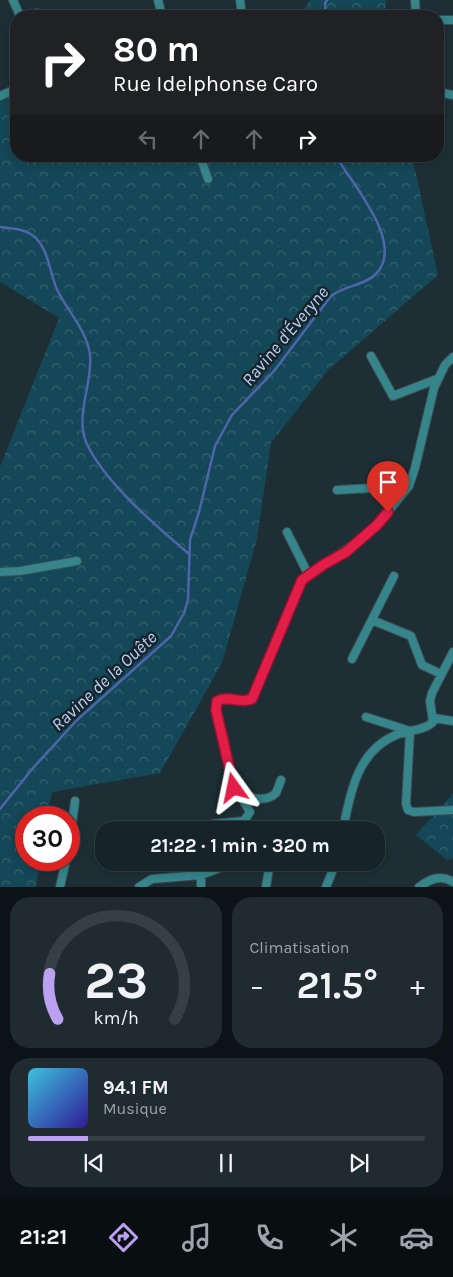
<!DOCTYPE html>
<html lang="fr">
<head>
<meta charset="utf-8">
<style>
	:root { --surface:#162328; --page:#1f2b30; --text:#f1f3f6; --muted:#9ea4a8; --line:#354045; --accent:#bca0f2 }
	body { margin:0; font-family:Karla,sans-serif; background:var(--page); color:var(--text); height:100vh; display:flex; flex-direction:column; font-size:19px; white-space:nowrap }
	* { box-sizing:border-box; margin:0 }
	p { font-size:16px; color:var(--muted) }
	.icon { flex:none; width:28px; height:28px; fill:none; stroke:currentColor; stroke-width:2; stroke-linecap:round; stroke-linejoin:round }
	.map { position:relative; height:887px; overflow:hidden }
	.side { display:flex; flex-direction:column; gap:10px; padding:10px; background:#0c1316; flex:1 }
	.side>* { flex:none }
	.hud { position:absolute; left:10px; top:10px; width:434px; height:152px; border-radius:20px; box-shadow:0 2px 8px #0003,0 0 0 1px var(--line); background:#202124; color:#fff; overflow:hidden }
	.speed { position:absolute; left:15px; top:806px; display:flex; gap:10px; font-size:25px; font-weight:700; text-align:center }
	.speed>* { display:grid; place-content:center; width:65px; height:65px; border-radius:50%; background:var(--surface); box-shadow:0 2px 8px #0003,0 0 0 1px var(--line); line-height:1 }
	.speed .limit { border:8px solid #d22; background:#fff; color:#111 }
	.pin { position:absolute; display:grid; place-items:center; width:42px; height:42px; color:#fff; margin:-51px -21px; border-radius:50% 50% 50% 0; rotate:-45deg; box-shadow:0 0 5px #0007 }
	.pin .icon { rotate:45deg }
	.me { position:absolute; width:55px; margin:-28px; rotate:348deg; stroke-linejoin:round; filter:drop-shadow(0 0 4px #0008) }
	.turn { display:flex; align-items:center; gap:18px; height:105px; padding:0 20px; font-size:22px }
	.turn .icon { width:65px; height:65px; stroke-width:2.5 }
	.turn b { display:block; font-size:35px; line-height:42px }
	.lanes { display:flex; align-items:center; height:48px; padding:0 20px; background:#0003; justify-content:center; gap:25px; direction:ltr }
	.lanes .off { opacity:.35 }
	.big { font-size:38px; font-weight:700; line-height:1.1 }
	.side .tile { flex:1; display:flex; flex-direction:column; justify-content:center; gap:8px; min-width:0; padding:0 18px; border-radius:20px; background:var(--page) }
	.side .dial { align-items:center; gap:0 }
	.dial svg { height:130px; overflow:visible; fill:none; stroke:var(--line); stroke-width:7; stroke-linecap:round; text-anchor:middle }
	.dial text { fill:var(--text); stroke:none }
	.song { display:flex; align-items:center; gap:15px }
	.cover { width:60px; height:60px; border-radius:8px; background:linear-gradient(135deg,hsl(190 70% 55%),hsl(250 70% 35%)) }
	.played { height:5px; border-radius:2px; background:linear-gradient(90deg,var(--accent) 15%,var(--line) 15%) }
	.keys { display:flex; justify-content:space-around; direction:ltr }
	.heat { display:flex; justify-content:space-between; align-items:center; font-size:28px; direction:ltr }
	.side .tiles { flex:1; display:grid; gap:10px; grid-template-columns:1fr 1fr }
	.tile:last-child { grid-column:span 2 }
	.trip { position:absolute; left:95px; top:821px; width:290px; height:50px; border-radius:20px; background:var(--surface); box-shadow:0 2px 8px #0003,0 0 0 1px var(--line); font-weight:700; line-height:50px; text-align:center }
	.tab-bar { display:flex; height:80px; justify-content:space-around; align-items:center; background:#090e10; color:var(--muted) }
	.tab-bar .icon { width:35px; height:35px }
	.tab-bar .active { color:var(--accent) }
	.tab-bar b { font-size:22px; color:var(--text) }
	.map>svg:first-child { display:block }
	.forest { fill:url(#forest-crowns) }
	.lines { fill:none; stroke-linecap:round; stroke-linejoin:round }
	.stream { stroke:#4e65aa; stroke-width:2.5 }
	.minor-casing { stroke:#3b4c52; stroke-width:10 }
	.minor { stroke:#35858b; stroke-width:8 }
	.route-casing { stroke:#92132f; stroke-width:12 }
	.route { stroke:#e11d48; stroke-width:9 }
	.labels { text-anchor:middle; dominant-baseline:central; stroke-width:5; stroke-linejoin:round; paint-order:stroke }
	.water-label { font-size:18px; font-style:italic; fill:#c0cff6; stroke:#14252b }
</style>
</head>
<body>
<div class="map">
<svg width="453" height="887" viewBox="0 0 453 887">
	<defs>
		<pattern id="forest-crowns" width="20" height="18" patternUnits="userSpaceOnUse" patternTransform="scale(1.25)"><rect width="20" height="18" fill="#144757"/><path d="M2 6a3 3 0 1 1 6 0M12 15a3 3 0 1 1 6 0" fill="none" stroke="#36626f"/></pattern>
	</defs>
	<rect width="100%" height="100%" fill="#1d2f35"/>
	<path class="forest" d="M310,0H386L385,16H300Z
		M0,93L16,95V156H198L210,161L213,156H412L438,275L328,370L271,443L257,539L222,663L160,773L52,792L47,817L26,818V860H40L36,887H0V467L59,318L0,282Z
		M453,794V858L447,860L416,835Z"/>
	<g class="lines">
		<path class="stream" d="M326,16L325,3L327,0
			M0,227C11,228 27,229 36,238C49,252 49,270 56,287C65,309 87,329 90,355C93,382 75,415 86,442C104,482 155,525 189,554
			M0,809L33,768L77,720L171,636L184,613L188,600L190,540L199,512L215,446L232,415L274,371L331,296C345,285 364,286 376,274C406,243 351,183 336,156"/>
		<g class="minor-casing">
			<path id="minor" d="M13,0L20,16
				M158,0L162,16
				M240,0L242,16
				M415,0L416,16
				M28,16L37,13
				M438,20H453
				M438,92L453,95
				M0,96L16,89
				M200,156L208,179
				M371,356L393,396L437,379
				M337,490L409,486
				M287,532L308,574
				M0,572L20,571L77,561
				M372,620L411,636L422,665L441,674
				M352,659L394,576
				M366,717L410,731L406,804L408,810L414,812L453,810
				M434,718L453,721
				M238,792C249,798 266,803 276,793L281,780
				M209,830V827L213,824L244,821L250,812L231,780L224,739L216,710L217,701C229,695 240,705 252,699L302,580L362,539L377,525L409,486L415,468L434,388L445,365L453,357
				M343,830C350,794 357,751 396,735C407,730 424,731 433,722L430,701L432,693L453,652
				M69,848L75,801
				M201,875V887
				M60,887L66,860
				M139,887L152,879L201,875L235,862
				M266,887L270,862
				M326,887L336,862
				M419,887C430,879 441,874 453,882"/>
		</g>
		<use href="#minor" class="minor"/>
	</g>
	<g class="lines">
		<g class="route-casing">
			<path id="route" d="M234,788L216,710L217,701C229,695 240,704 252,699L302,580L323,565L346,552L377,525L388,512"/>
		</g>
		<use href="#route" class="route"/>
	</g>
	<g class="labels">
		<g class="water-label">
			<text transform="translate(285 336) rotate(-50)">Ravine d'Éveryne</text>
			<text transform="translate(104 681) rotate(-43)">Ravine de la Ouête</text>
		</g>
	</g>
</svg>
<div class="speed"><div class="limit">30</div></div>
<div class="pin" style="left:388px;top:512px;background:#d93025"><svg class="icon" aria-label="arrive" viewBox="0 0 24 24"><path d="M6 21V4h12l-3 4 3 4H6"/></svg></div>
<svg class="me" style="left:234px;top:788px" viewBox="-20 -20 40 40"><path d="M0-17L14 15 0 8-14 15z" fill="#e11d48" stroke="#fff" stroke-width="4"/></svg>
<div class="trip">21:22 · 1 min · 320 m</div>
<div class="hud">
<div class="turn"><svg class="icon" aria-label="right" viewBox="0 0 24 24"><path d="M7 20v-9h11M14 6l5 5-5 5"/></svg><div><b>80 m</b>Rue Idelphonse Caro</div></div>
<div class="lanes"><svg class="icon off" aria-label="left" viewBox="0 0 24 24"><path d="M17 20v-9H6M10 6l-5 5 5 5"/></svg><svg class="icon off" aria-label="ahead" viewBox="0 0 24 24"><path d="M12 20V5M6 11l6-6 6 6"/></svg><svg class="icon off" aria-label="ahead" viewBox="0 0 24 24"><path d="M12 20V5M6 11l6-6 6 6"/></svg><svg class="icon" aria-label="right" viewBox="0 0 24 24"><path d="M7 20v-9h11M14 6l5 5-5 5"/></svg></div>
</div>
</div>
<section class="side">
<div class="tiles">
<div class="tile dial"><svg viewBox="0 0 100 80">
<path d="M14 69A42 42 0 1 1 86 69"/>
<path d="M14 69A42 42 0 0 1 9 41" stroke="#bca0f2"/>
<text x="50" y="56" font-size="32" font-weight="700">23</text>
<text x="50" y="72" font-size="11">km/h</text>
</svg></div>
<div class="tile"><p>Climatisation</p>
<div class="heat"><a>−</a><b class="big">21.5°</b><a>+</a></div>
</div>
<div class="tile">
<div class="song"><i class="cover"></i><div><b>94.1 FM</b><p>Musique</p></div></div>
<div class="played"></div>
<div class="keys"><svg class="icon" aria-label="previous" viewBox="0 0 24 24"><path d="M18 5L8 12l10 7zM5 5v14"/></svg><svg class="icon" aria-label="pause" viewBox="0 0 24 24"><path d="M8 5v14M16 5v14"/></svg><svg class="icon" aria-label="next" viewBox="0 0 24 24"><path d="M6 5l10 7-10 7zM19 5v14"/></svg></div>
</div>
</div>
</section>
<nav class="tab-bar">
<b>21:21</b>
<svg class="icon active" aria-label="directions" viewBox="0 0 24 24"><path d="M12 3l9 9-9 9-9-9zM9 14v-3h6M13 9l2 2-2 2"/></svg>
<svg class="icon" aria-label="music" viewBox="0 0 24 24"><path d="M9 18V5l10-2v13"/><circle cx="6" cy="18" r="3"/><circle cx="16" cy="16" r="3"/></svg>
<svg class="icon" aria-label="phone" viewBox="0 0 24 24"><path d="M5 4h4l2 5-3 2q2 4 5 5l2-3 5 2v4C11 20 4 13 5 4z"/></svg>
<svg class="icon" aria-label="climate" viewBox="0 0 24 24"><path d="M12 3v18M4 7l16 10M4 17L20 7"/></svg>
<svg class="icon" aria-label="car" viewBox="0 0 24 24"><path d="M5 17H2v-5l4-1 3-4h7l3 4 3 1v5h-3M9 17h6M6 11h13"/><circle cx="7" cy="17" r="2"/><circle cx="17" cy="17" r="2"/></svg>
</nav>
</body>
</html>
